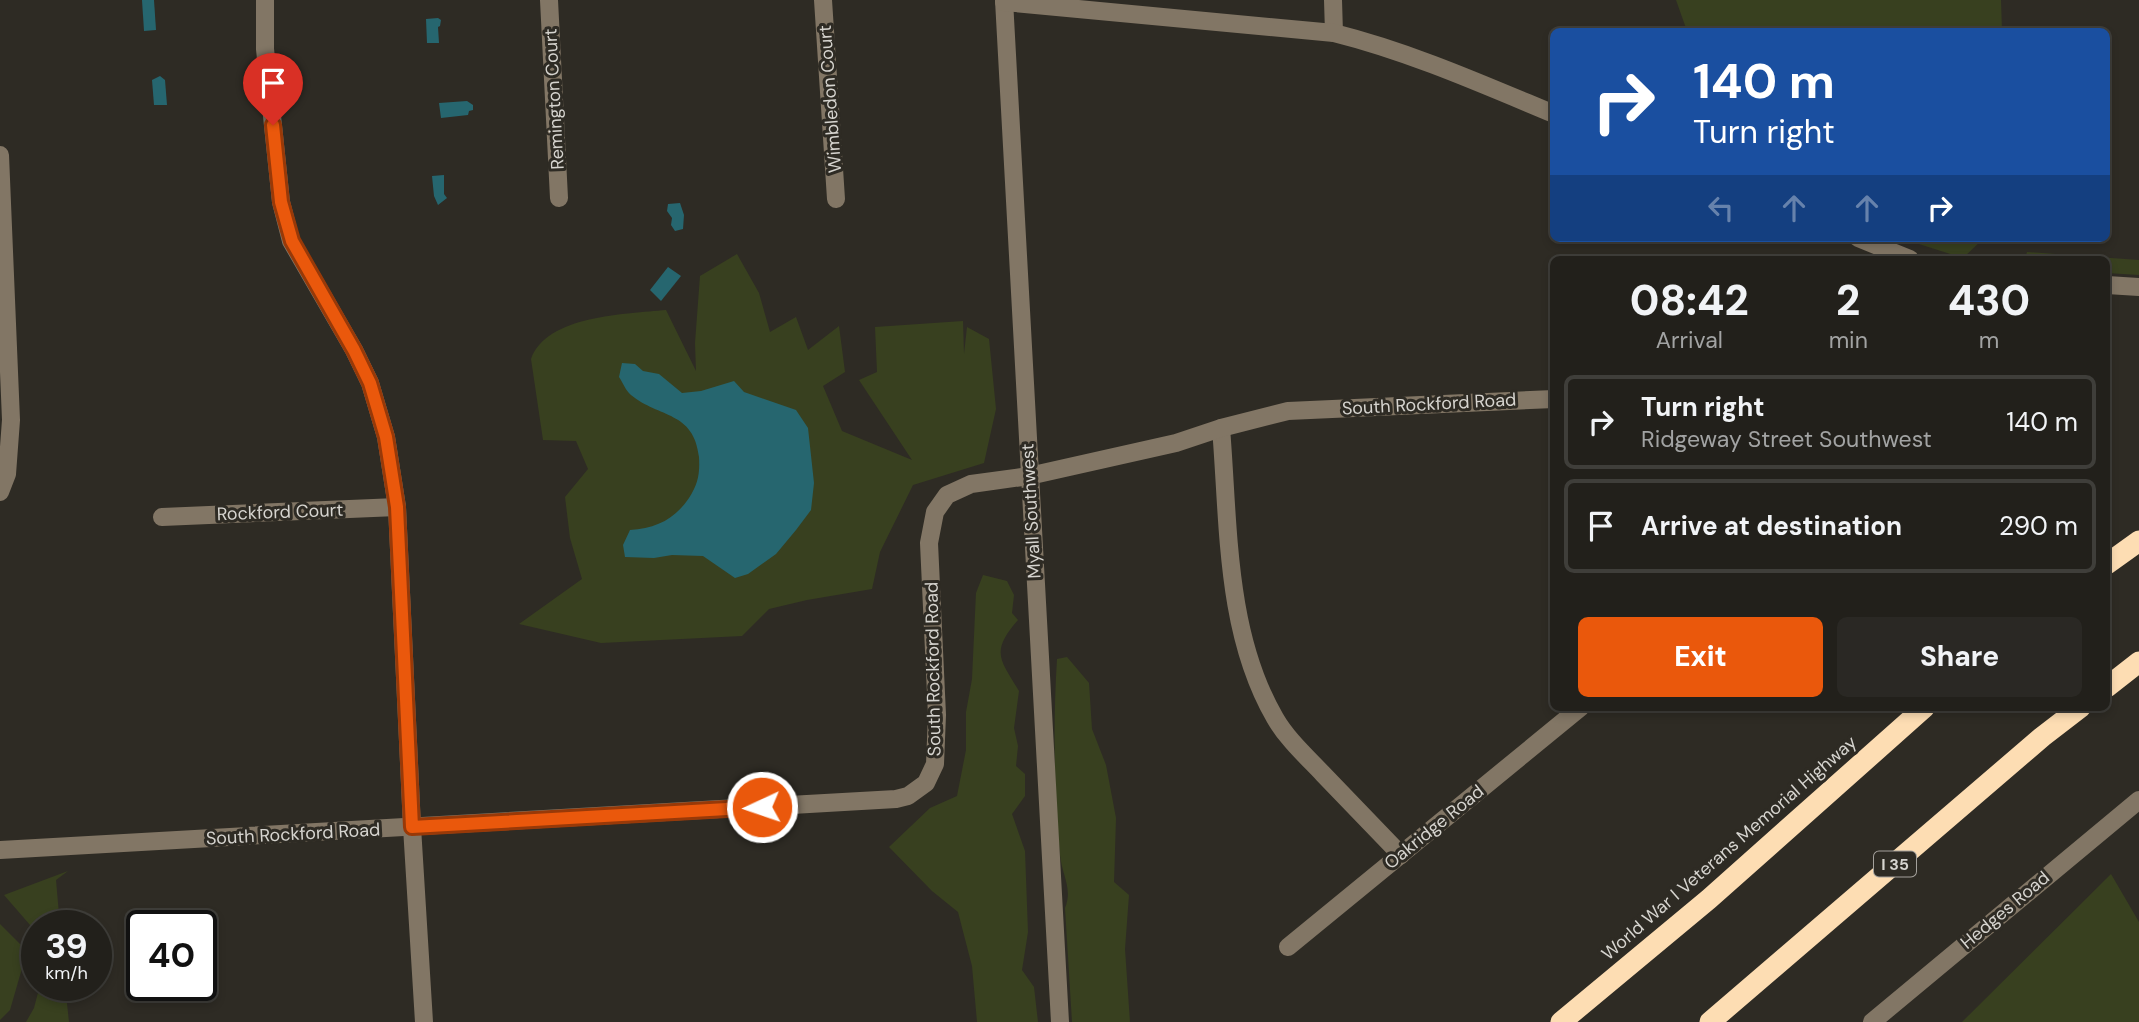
<!DOCTYPE html>
<style>
:root{--surface:#22201b;--page:#2a2824;--text:#f1f3f6;--muted:#a2a3a3;--line:#3f3e3a;--accent:#ea580c}
body{margin:0;font-family:"DM Sans",sans-serif;background:var(--page);color:var(--text);height:100vh;display:flex;flex-direction:column;font-size:26px;white-space:nowrap}
*{box-sizing:border-box;margin:0}
p{font-size:23px;color:var(--muted)}
.icon{flex:none;width:38px;height:38px;fill:none;stroke:currentColor;stroke-width:2;stroke-linecap:round;stroke-linejoin:round}
.map{position:relative;flex:1;overflow:hidden}
.details{position:absolute;left:1550px;top:256px;width:560px;height:455px;display:flex;flex-direction:column;background:var(--surface);border-radius:10px;box-shadow:0 4px 10px #0003,0 0 0 2px var(--line)}
.details>*{flex:none}
.top-card{position:absolute;left:1550px;top:28px;width:560px;height:214px;border-radius:10px;box-shadow:0 4px 10px #0003,0 0 0 2px var(--line);background:#1a4fa0;color:#fff;overflow:hidden}
.speed{position:absolute;left:21px;top:910px;display:flex;gap:14px;font-size:35px;font-weight:700;text-align:center}
.speed>*{display:grid;place-content:center;width:91px;height:91px;border-radius:50%;background:var(--surface);box-shadow:0 4px 10px #0003,0 0 0 2px var(--line);line-height:1}
.speed small{font-size:18px;font-weight:400}
.speed .limit{border:4px solid #111;border-radius:10px;background:#fff;color:#111}
.pin{position:absolute;display:grid;place-items:center;width:60px;height:60px;color:#fff;margin:-72px -30px;border-radius:50% 50% 50% 0;rotate:-45deg;box-shadow:0 0 7px #0007}
.pin .icon{rotate:45deg}
.me{position:absolute;width:77px;margin:-38px;rotate:267deg;stroke-linejoin:round;filter:drop-shadow(0 0 5px #0008)}
.turn{display:flex;align-items:center;gap:24px;height:147px;padding:0 28px;font-size:32px}
.turn .icon{width:91px;height:91px;stroke-width:2.5}
.turn b{display:block;font-size:49px;line-height:60px}
.lanes{display:flex;align-items:center;height:66px;padding:0 28px;background:#0003;justify-content:center;gap:35px;direction:ltr}
.lanes .off{opacity:.35}
.eta{display:flex;justify-content:space-evenly;align-items:center;height:119px;text-align:center}
.eta b{font-size:42px;font-weight:800;line-height:49px}
.cta{display:flex;gap:14px;margin-top:auto;padding:14px 28px}
.cta a{flex:1;height:80px;border-radius:10px;background:var(--accent);color:#fff;font-size:28px;font-weight:800;line-height:80px;text-align:center}
.cta a+a{background:var(--page);color:var(--text)}
ul{padding:0;list-style:none}
li{display:flex;align-items:center;gap:21px;height:94px;margin:0 14px 10px;padding:0 14px;border:4px solid var(--line);border-radius:10px}
li div{flex:1}
li b{display:block;font-size:26px}
li em{font-style:normal}
.map>svg:first-child{display:block}
.green{fill:#38401f}
.water{fill:#26666f}
.lines{fill:none;stroke-linecap:round;stroke-linejoin:round}
.minor{stroke:#827665;stroke-width:18}
.highway{stroke:#fdddb3;stroke-width:21}
.route-casing{stroke:#983908;stroke-width:18}
.route{stroke:#ea580c;stroke-width:12}
.labels{text-anchor:middle;stroke-width:6;stroke-linejoin:round;paint-order:stroke}
.shield{fill:#2e2b24;stroke:#a4a19c;stroke-width:2}
.shield-label{font-size:16px;font-weight:bold;fill:#d6d4cf}
.street-label{font-size:18px;fill:#d6d4cf;stroke:#2e2b24}
</style>
<div class="map">
<svg width="2139" height="1022" viewBox="0 0 2139 1022">
<rect width="100%" height="100%" fill="#2e2b24"/>
<!-- green -->
<g class="green">
<polygon points="1676,0 2001,0 2002,31 1687,31"/>
<polygon points="1900,238 1984,238 1963,258"/>
<polygon points="2027,252 2139,260 2139,275 2107,273 2107,259 2025,259"/>
<path d="M737,254l22,39 11,39 26,-15 12,33 31,-24 6,46 -22,14 19,45 70,29 -53,-80 18,-8 -2,-45 88,-6 1,33 3,-27 22,12 7,70 -12,54 -71,22 -33,67 -8,37 -65,11 -38,9 -27,27 -141,7 -82,-19 63,-45 -12,-41 -5,-41 23,-28 -12,-28 -33,-1 -12,-81c16,-44 95,-45 135,-49l30,61 -1,-28 5,-67z"/>
<path d="M983,575l24,6 7,14 -2,18 6,7c-28,32 -18,39 1,71l-5,37 4,18 -2,20 9,8v22l-13,18 13,37 3,81 -6,38 12,17 4,35h-61l-5,-56 -14,-54 -26,-21 -43,-44 41,-39 27,-12 9,-46v-38l6,-33 4,-86z"/>
<path d="M1067,657l22,26 3,46 14,36 10,53 -2,64 15,13 -4,54 5,73h-58l-7,-114c8,-19 -3,-33 -5,-53 -6,-65 -7,-131 -3,-196z"/>
<polygon points="68,871 56,880 60,926 37,926 37,933 4,895"/>
<polygon points="2111,874 2139,922 2139,1022 1962,1022"/>
<polygon points="0,924 27,951 10,1010 0,1020"/>
<polygon points="40,985 65,985 69,1022 26,1022 34,1008"/>
</g>
<!-- water -->
<g class="water">
<polygon points="142,0 154,0 156,30 144,31"/>
<polygon points="438,18 441,20 440,26 438,27 439,43 427,43 426,19"/>
<polygon points="160,76 165,80 167,105 154,105 152,80"/>
<polygon points="467,101 473,105 473,110 469,111 468,115 441,118 439,103"/>
<polygon points="444,175 444,194 447,198 438,205 434,196 432,176"/>
<polygon points="680,203 684,215 683,229 675,231 671,225 672,218 667,211 668,204"/>
<polygon points="668,267 681,276 661,301 650,290"/>
<path d="M622,363l13,1 8,7 16,3 23,19 19,-2 33,-10 10,11 52,18 12,18 6,55 -3,27 -15,20 -20,24 -28,20 -13,4 -32,-22 -31,-1 -18,3 -29,-1 -2,-12 7,-15c26,-2 44,-10 59,-32 9,-14 11,-24 10,-41 -5,-46 -40,-39 -68,-62 -5,-4 -8,-12 -12,-18z"/>
</g>
<g class="lines">
<!-- minor -->
<g class="minor">
<polyline points="265,0 265,49 281,202 291,241 354,350 370,383 386,437 397,507 412,827 424,1022"/>
<polyline points="549,0 559,198"/>
<polyline points="823,0 836,199"/>
<polyline points="1004,0 1060,1022"/>
<polyline points="1333,0 1334,33"/>
<path d="M1004,2l330,31c76,19 148,51 220,81"/>
<polyline points="0,155 11,420 7,474 0,492"/>
<polyline points="1858,238 1910,259"/>
<polyline points="2107,285 2139,287"/>
<path d="M1221,428c8,96 4,204 54,290 12,21 32,39 48,56 26,27 52,54 78,81"/>
<polyline points="162,517 397,507"/>
<polyline points="0,850 896,799 908,796 926,783 935,764 937,715 929,543 935,512 947,495 971,484 1029,476 1176,443 1221,428 1288,411 1554,399"/>
<polyline points="1288,947 1581,707"/>
<polyline points="1872,1022 2139,800"/>
</g>
<!-- highway -->
<g class="highway">
<polyline points="2107,564 2139,541"/>
<polyline points="2107,687 2139,662"/>
<polyline points="1561,1022 1709,899 1925,707"/>
<polyline points="1710,1022 2042,737 2081,707"/>
</g>
</g>
<g class="lines">
<defs>
<polyline id="route" points="273,125 281,202 292,241 354,350 370,383 386,437 397,507 412,827 762,807"/>
</defs>
<!-- route casing -->
<use href="#route" class="route-casing"/>
<!-- route -->
<use href="#route" class="route"/>
</g>
<g class="labels">
<!-- shield labels -->
<rect class="shield" x="1874" y="851.5" width="42" height="25" rx="5"/>
<g class="shield-label">
<text x="1895" y="870">I 35</text>
</g>
<!-- street labels -->
<g class="street-label">
<text transform="translate(554 99) rotate(-93)" y="6">Remington Court</text>
<text transform="translate(830 99) rotate(-94)" y="6">Wimbledon Court</text>
<text transform="translate(1429 404) rotate(-3)" y="6">South Rockford Road</text>
<text transform="translate(1031 511) rotate(-93)" y="6">Myall Southwest</text>
<text transform="translate(280 512) rotate(-2)" y="6">Rockford Court</text>
<text transform="translate(933 669) rotate(-91)" y="6">South Rockford Road</text>
<text transform="translate(1434 827) rotate(-39)" y="6">Oakridge Road</text>
<text transform="translate(293 834) rotate(-3)" y="6">South Rockford Road</text>
<text transform="translate(1729 848) rotate(-41)" y="6">World War I Veterans Memorial Highway</text>
<text transform="translate(2005 910) rotate(-40)" y="6">Hedges Road</text>
</g>
</g>
</svg>
<div class="speed"><div>39<small>km/h</small></div><div class="limit">40</div></div>
<div class="pin" style="left:273px;top:125px;background:#d93025"><svg class="icon" aria-label="arrive" viewBox="0 0 24 24"><path d="M6 21V4h12l-3 4 3 4H6"/></svg></div>
<svg class="me" style="left:762px;top:807px" viewBox="-20 -20 40 40"><circle r="17" fill="#ea580c" stroke="#fff" stroke-width="3"/><path d="M0-11L8 9 0 5-8 9z" fill="#fff"/></svg>
<div class="top-card">
<div class="turn"><svg class="icon" aria-label="right" viewBox="0 0 24 24"><path d="M7 20v-9h11M14 6l5 5-5 5"/></svg><div><b>140 m</b>Turn right</div></div>
<div class="lanes"><svg class="icon off" aria-label="left" viewBox="0 0 24 24"><path d="M17 20v-9H6M10 6l-5 5 5 5"/></svg><svg class="icon off" aria-label="ahead" viewBox="0 0 24 24"><path d="M12 20V5M6 11l6-6 6 6"/></svg><svg class="icon off" aria-label="ahead" viewBox="0 0 24 24"><path d="M12 20V5M6 11l6-6 6 6"/></svg><svg class="icon" aria-label="right" viewBox="0 0 24 24"><path d="M7 20v-9h11M14 6l5 5-5 5"/></svg></div>
</div>
<section class="details">
<div class="eta">
<div><b>08:42</b><p>Arrival</p></div>
<div><b>2</b><p>min</p></div>
<div><b>430</b><p>m</p></div>
</div>
<ul>
<li><svg class="icon" aria-label="right" viewBox="0 0 24 24"><path d="M7 20v-9h11M14 6l5 5-5 5"/></svg><div><b>Turn right</b><p>Ridgeway Street Southwest</p></div><em>140 m</em></li>
<li><svg class="icon" aria-label="arrive" viewBox="0 0 24 24"><path d="M6 21V4h12l-3 4 3 4H6"/></svg><div><b>Arrive at destination</b></div><em>290 m</em></li>
</ul>
<div class="cta"><a>Exit</a><a>Share</a></div>
</section>
</div>
